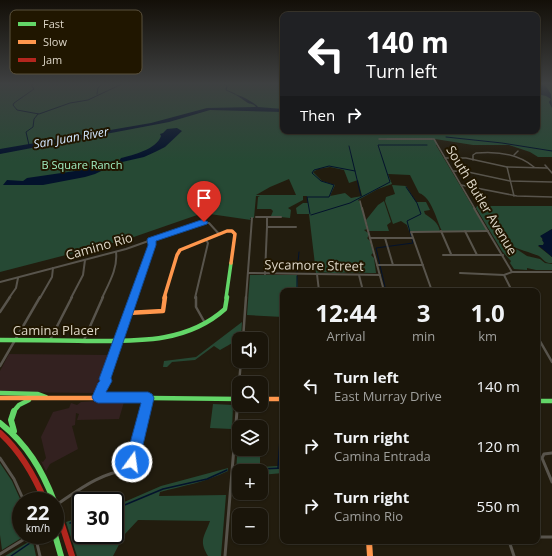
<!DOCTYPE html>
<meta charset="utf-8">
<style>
:root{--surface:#1a150a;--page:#231e13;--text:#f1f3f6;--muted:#9f9f9c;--line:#38342b}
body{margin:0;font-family:"Open Sans",sans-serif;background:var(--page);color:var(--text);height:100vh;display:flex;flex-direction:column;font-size:15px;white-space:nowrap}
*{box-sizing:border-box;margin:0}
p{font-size:13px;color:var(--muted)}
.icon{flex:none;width:22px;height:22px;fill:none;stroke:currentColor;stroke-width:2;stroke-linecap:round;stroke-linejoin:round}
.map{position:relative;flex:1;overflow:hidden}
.sheet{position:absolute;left:280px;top:288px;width:260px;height:256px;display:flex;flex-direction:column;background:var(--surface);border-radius:8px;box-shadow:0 1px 3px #0004,0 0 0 1px var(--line)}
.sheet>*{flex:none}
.guide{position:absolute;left:280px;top:12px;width:260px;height:122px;border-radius:8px;box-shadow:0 1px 3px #0004,0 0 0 1px var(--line);background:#202124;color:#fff;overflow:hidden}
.controls{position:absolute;left:232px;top:332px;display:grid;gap:8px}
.controls a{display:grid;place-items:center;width:36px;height:36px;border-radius:8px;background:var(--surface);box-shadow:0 1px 3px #0004,0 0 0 1px var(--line);font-size:20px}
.speed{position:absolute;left:12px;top:492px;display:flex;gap:8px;font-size:20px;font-weight:700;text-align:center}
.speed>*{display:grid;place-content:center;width:52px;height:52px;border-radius:50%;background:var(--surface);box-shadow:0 1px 3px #0004,0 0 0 1px var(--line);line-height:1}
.speed small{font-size:10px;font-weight:400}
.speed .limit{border:2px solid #111;border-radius:6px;background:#fff;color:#111}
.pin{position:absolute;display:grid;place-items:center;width:34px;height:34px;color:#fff;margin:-41px -17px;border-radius:50% 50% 50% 0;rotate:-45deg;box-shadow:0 0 4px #0007}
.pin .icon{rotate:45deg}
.me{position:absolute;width:44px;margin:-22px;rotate:14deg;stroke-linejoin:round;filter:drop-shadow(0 0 3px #0008)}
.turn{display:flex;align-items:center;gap:14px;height:84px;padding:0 20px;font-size:18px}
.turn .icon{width:52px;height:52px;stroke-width:2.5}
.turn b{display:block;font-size:28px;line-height:34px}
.then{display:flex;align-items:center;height:38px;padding:0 20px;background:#0003;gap:8px;font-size:15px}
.eta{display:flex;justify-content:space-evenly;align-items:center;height:68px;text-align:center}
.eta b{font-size:24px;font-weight:700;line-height:28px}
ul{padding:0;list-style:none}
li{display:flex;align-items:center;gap:12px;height:60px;padding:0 20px}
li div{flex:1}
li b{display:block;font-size:15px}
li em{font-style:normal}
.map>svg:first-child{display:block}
.commercial{fill:#332120}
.green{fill:#264934;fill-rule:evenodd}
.water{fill:#03122c}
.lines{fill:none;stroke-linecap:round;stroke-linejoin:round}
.stream-far1{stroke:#03122c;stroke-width:1}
.stream{stroke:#03122c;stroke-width:1.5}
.street-far4{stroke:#58544c;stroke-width:1}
.street-far3{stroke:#58544c;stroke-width:1.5}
.street-far2{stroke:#58544c;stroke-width:2}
.street-far1{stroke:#58544c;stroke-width:2.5}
.street{stroke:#58544c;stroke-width:3}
.fast-far2{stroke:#63d668;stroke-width:3.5}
.fast-far1{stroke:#63d668;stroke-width:4.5}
.fast{stroke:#63d668;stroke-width:6}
.slow-far2{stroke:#ff974d;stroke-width:3.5}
.slow-far1{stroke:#ff974d;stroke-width:4.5}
.slow{stroke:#ff974d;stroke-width:6}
.jam{stroke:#b3261e;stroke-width:6}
.route{fill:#1a73e8;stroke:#114b97}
.labels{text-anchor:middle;stroke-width:4;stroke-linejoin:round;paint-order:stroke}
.far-park-label{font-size:11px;fill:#a1eec1;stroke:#201600}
.far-water-label{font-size:12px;font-style:italic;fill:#d2e6fe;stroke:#201600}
.street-label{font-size:13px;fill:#ded7c8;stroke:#201600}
.key{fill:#201600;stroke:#59503c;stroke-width:1}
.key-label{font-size:11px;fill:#ded7c8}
</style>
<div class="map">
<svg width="552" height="556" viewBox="0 0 552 556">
<rect width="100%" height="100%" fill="#221c0e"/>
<!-- commercial -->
<g class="commercial">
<polygon points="9,354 109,355 111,355 95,393 0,392 0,371"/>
<polygon points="95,401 124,402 119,419 77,420 79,414 76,413 75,425 72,426 78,449 50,464 46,471 41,461 43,462 46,458 41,437 53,412 69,408 71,403 77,405 81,402"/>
</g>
<!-- green -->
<g class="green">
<path d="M0,83h283v48h254v-48h15v74h-14l-8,-5 -21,-7h-36l-38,-6 2,5 -1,1 51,86h-45c-6,-12 -10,-33 -23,-38l-9,-18 -22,-1 4,10 -14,5 -20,11 2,2 7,27 -3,1 4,3v4l-1,1 3,3 3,12 -2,2 3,3 2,15c-13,0 -24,-1 -36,0 -8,1 -16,-2 -24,0l-7,-59h-12l-1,-6 7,-5h5l-1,-7h-4v4l-15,8 3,2 -1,8 -19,-2 2,-5 -2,-2h-14l1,-12 2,-1h-4l-2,22h-4l1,2 -48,-7 -75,26 -128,33zM330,167l14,3 5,13 9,-3 4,16 -11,2 -6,-5 -15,3 5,-11 -13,-4 -9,-9 5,-3zM289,179l7,16h-40l14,-8z"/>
<path d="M392,185l14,1 10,16h10l4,8 -6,1 1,3c7,5 13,8 15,17h-31l-2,-6 -6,-4 -8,3 -8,-23 1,-4 9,-3z"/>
<polygon points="384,201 391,222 387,225 389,231 369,231 366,220 378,205"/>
<path d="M477,206h75v23l-11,7 3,7 -1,3h-5l14,11v6c-1,0 -5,0 -6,-1 -2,-1 -4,-4 -7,-6 -11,-5 -31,-8 -39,-19l4,8 14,5 9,6 13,3 5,4 7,1v6h-16l-9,-2v2l-13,-1 -4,-6 1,-2 -9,-10 -26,-43z"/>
<polygon points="250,275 297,275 298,291 283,291 283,317 247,315"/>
<polygon points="242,322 241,338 220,350 214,346 195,360 172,362 167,367 163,367 164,361 196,357"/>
<polygon points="213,404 233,405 232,429 210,428"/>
<polygon points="283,406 279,466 283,466 283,473 261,475 261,471 239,471 239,487 235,487 238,443 239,449 260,449 260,467 278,466"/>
<polygon points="0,463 12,481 21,501 21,535 26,535 2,550 0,535"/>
<path d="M228,468v3c-22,11 -45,15 -68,21l-1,4 67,-1 -5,61h-13c-10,-16 -3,-20 2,-35l-72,-1 -14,15 -11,21h-36l-11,-34 15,-5v18h34v-29l46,-20z"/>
<polygon points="30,541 33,542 36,556 5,556"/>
</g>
<!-- water -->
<g class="water">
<polygon points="537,83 552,83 545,85 551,94 552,108 549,102 551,99 546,96 537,94 541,93"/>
<path d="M234,94c6,1 20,8 24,13l25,2v3l-73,-2 -41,12 -169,32v-5l151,-26 56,-15 49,-1c-3,-4 -4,-2 -8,-4 -5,-3 -8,-6 -14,-9z"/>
<path d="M177,128l5,3 -17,16 -10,5 -11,5 -22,5 -3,-1 2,-3c12,-3 36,-9 40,-22l-1,-2 3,-1 4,-4z"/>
<polygon points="116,160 118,163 95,174 85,177 43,185 3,185 7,180 23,181 27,178 82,170"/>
<polygon points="552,229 552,257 538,245 543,245 544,243 542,240 543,239 540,236"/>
</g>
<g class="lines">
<!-- stream-far1 -->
<g class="stream-far1">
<polyline points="34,83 31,85 34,89 14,103 13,105 17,110 39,114 70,103 88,100 124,83"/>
<polyline points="223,83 227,86 226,90 235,94"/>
<polyline points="97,94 98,88 103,83"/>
<polyline points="446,137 502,143 552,151"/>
<polyline points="29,145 26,132 33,127 34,119 38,114"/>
<polyline points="349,146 361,196"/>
<polyline points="310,214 307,197 329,197 334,185 321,181 312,173 314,170 329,166 355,171"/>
<polyline points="311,215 350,203 390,182 378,145 427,145"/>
<polyline points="297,272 299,252"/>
<polyline points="297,276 297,291"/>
<polyline points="386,291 376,248 413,243 407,221 421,214 417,203 406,187"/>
<polyline points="282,412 282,405"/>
</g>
<!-- stream -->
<g class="stream">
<polyline points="278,468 282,411"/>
<polyline points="237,470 283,468"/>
<polyline points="115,509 163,489 207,479 227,470"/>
<polyline points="70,523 81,521"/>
<polyline points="11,556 30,543"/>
</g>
<!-- street-far4 -->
<polyline class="street-far4" points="387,139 432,139"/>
<!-- street-far3 -->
<g class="street-far3">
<polyline points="379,139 434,139 475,209"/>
<polyline points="514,155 518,151"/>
<polyline points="445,158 466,158 507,167 547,168"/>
<path d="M473,160v-5l3,-2c21,-2 41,0 58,14"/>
<polyline points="545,165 552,173"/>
<polyline points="507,167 514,196"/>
<polyline points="453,171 468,172 510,181 552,182"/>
<polyline points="461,185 517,196 552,197"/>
<polyline points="360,201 362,209"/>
</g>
<!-- street-far2 -->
<g class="street-far2">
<polyline points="362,208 384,291"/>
<polyline points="474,208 512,272"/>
<polyline points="256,217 281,217"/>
<polyline points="267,217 267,227"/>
<polyline points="441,231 451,254"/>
<polyline points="465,231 477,255"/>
<polyline points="370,238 413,238"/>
<polyline points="385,238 393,265"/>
<polyline points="443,255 503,255"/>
<polyline points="377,265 423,265"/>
<polyline points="248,273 380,275"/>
<polyline points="460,273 504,275"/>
<polyline points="265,274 267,227 296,227"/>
<polyline points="317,274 319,291"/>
<polyline points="359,275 363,291"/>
<polyline points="504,275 512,272 552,272"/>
<polyline points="504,275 512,291"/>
<polyline points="0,282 126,249 199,223 209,223 219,234"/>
<polyline points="432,291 411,232 488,231"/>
<polyline points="9,298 16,288 18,278"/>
<polyline points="40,298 52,277 53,268"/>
<polyline points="71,298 83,275 85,260"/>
<path d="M102,298c7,-15 16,-30 14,-46"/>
<polyline points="133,298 152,245 151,240"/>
<polyline points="195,298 208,243 206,240"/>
<polyline points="246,298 252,218"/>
</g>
<!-- street-far1 -->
<g class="street-far1">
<polyline points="196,297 196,307 205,323"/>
<polyline points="0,312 10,297"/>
<polyline points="537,336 552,362"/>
<polyline points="243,339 246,297"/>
<polyline points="50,340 72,297"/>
<polyline points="84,340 103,297"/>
<polyline points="0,366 40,297"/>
<polyline points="239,383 241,361"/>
<polyline points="102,386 105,385 105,379"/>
<polyline points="98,397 102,386 100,385 105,378 134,297"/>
<polyline points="145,412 148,400"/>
<polyline points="237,412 239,386"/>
</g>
<!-- street -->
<g class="street">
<polyline points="552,453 544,454 542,458 552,482"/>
<polyline points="0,458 14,479 24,501"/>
<polyline points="127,480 145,411"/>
<path d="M56,505c24,-16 45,-33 74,-35"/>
<polyline points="35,535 40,556"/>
<polyline points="537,537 552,537"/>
<polyline points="509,541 514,556"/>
<polyline points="0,554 31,535"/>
<polyline points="225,556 237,411"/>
</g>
<!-- fast-far2 -->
<polyline class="fast-far2" points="226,298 231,263"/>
<!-- fast-far1 -->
<g class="fast-far1">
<path d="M0,340c29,0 57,0 86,1 49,0 100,3 139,-32l2,-12"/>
<polyline points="0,393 38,394 46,397"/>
<polyline points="150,398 239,399"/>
<polyline points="537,401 552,401"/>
<polyline points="13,412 19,405 29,400"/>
</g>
<!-- fast -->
<g class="fast">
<path d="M0,423c27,21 42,47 54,78"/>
<polyline points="14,431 11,420 14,411"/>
<polyline points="55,535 61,556"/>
</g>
<!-- slow-far2 -->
<polyline class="slow-far2" points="164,298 177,255 180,250 227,231 232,231 235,234 231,263"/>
<!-- slow-far1 -->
<g class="slow-far1">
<polyline points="128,313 163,311 165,297"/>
<polyline points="0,398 150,398"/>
<polyline points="261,399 283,399"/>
</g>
<!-- slow -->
<polyline class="slow" points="369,541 370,556"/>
<!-- jam -->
<g class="jam">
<path d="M0,433c21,19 34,42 45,68"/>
<polyline points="55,503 72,556"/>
</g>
</g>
<!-- sky -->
<linearGradient id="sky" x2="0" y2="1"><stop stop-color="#130f08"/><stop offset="0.52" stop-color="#3e4041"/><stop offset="1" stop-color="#3e4041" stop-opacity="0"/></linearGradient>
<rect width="552" height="161" fill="url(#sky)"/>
<!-- route -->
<polygon class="route" points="201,220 204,220 208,222 207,224 156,241 156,245 111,378 112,381 106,392 148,392 152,394 154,398 139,462 137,466 132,468 127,466 125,462 141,403 98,403 94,401 92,397 98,383 100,381 99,379 148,245 147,240 148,238"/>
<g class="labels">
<!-- far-park labels -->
<g class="far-park-label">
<text x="82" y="169">B Square Ranch</text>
</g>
<!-- far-water labels -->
<g class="far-water-label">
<text transform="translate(71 138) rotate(-10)" y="4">San Juan River</text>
</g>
<!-- street labels -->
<g class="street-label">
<text transform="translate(482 200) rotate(59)" y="5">South Butler Avenue</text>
<text transform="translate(99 246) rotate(-16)" y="5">Camino Rio</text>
<text transform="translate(314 265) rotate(1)" y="5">Sycamore Street</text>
<text x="56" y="335">Camina Placer</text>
</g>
</g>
<!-- legend -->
<rect x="10" y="10" width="132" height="64" rx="6" class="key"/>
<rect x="18" y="22" width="18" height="4" fill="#63d668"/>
<rect x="18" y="40" width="18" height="4" fill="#ff974d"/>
<rect x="18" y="58" width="18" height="4" fill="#b3261e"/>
<g class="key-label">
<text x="43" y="28">Fast</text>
<text x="43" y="46">Slow</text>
<text x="43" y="64">Jam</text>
</g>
</svg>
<div class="controls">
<a><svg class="icon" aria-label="sound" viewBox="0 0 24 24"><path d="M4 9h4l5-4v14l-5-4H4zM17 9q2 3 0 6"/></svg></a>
<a><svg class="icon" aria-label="search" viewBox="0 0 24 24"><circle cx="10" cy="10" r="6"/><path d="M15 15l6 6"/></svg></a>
<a><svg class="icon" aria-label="layers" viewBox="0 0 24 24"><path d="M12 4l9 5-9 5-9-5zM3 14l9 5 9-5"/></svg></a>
<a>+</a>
<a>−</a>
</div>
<div class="speed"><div>22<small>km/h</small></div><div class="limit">30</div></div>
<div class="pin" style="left:204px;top:222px;background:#d93025"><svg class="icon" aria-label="arrive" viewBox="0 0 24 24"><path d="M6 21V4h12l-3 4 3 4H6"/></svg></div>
<svg class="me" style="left:132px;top:462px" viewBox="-20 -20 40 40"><circle r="17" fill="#1a73e8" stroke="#fff" stroke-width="3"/><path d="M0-11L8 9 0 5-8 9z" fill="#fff"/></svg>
<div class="guide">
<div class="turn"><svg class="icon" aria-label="left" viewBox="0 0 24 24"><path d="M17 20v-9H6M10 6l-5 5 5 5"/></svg><div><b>140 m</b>Turn left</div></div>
<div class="then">Then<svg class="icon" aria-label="right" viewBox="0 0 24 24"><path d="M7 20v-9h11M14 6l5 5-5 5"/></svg></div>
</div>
<section class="sheet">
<div class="eta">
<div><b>12:44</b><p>Arrival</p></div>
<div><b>3</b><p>min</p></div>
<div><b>1.0</b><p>km</p></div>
</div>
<ul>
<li><svg class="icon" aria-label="left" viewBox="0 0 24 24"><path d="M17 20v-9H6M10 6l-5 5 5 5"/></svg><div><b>Turn left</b><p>East Murray Drive</p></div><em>140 m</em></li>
<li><svg class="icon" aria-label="right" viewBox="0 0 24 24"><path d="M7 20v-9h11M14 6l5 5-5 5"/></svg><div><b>Turn right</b><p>Camina Entrada</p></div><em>120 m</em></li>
<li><svg class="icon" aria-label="right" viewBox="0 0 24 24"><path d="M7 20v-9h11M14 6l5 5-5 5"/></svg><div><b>Turn right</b><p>Camino Rio</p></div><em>550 m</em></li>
</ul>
</section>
</div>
